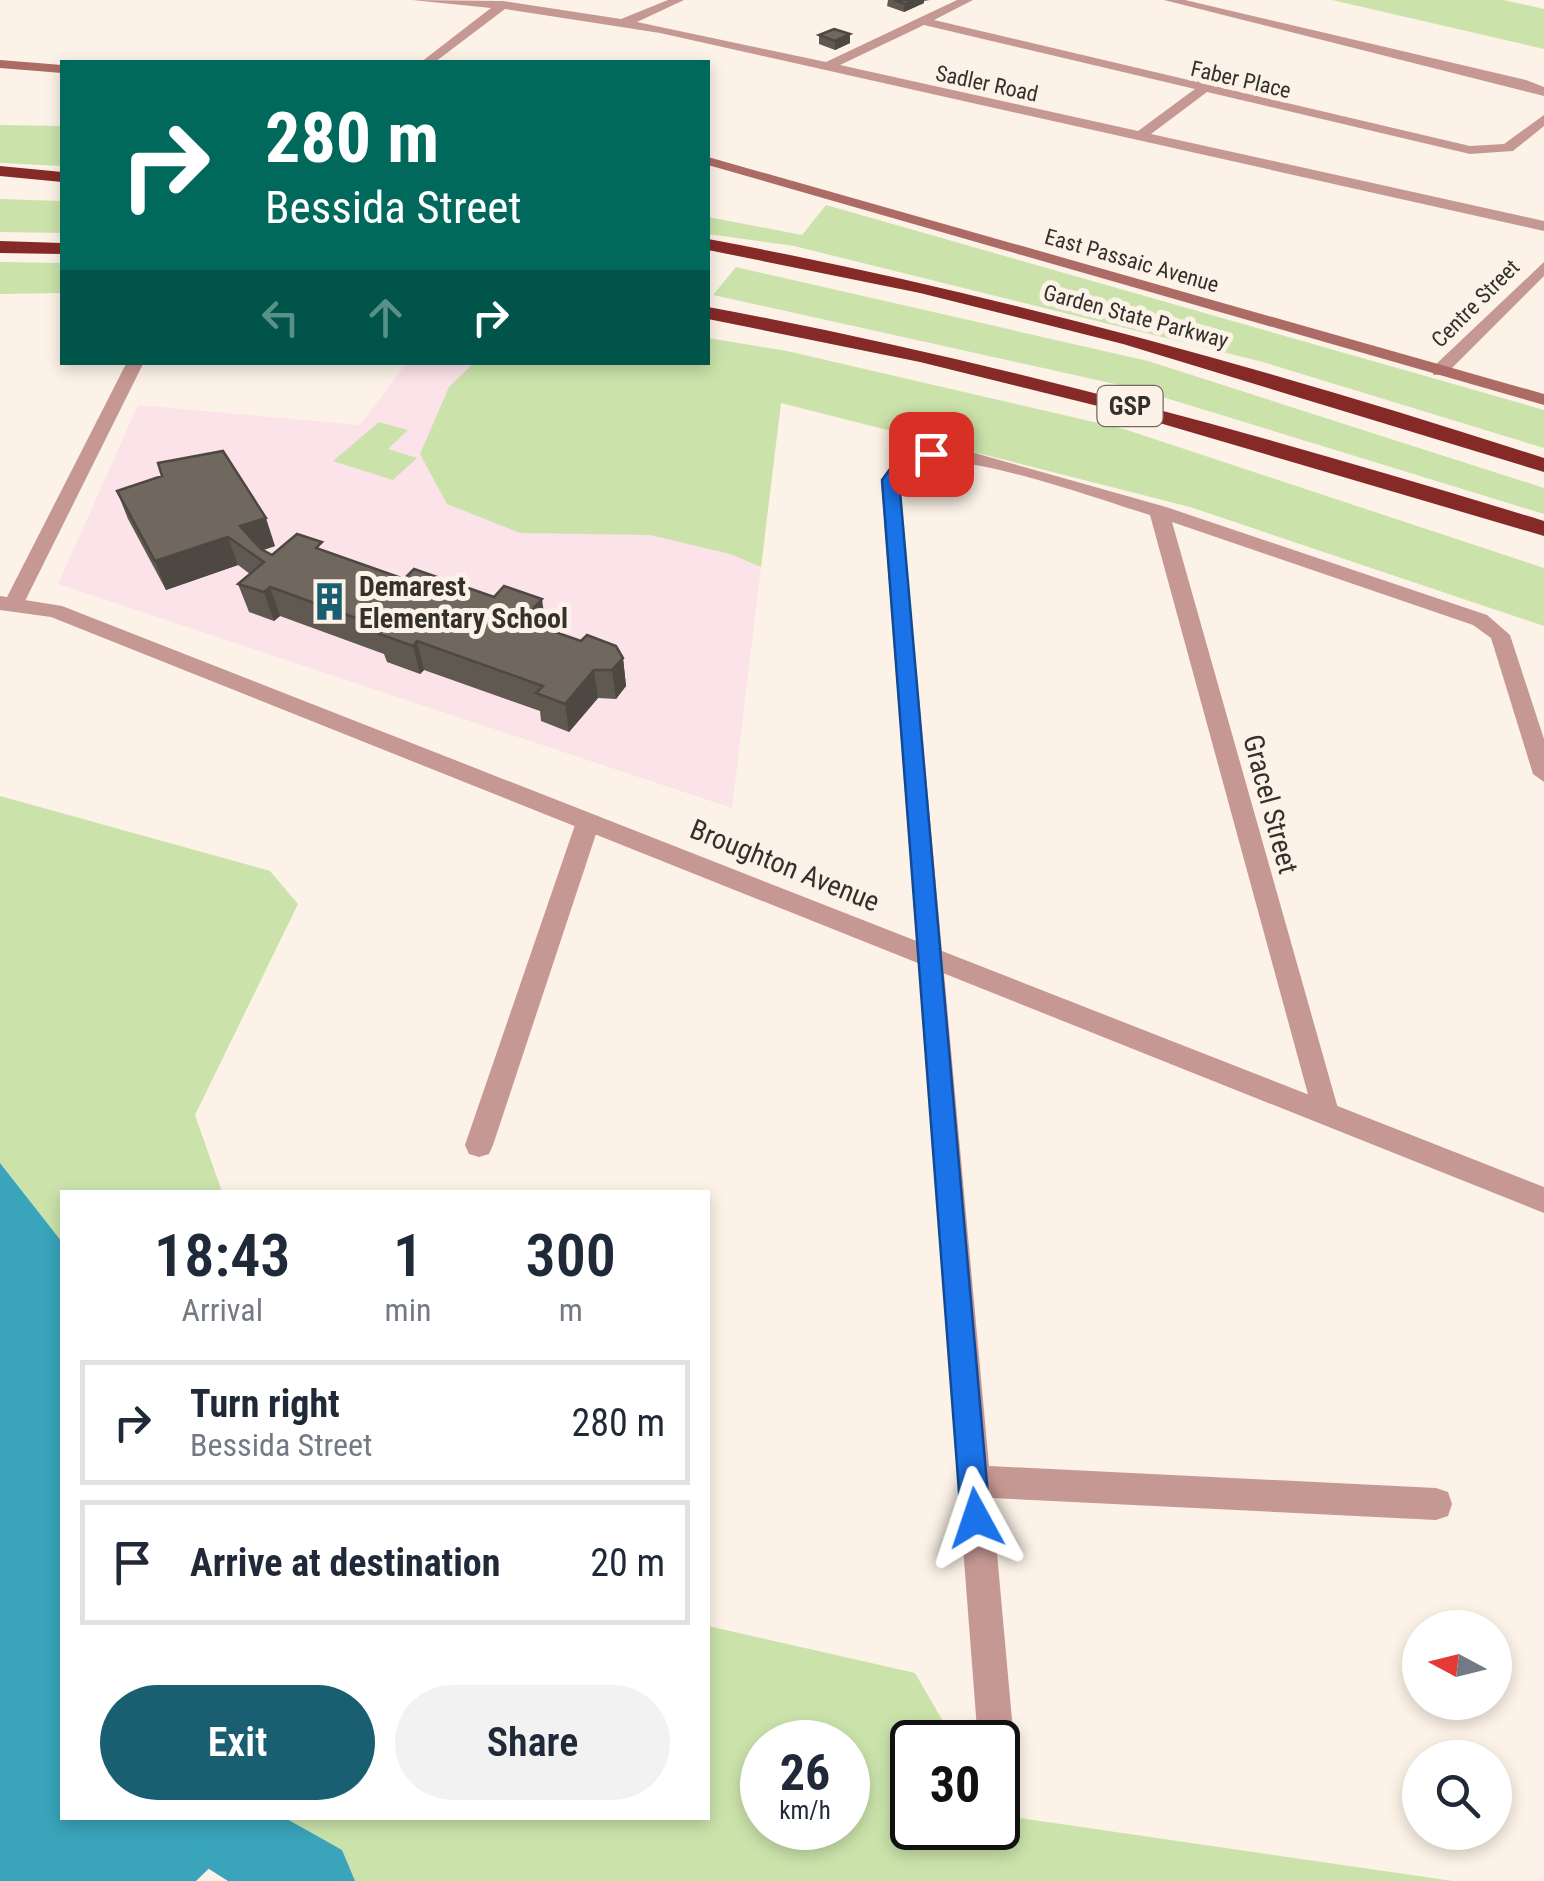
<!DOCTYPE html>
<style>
:root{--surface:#fff;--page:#f2f2f3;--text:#1f2937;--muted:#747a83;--line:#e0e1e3;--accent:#1a5f71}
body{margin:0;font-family:"Roboto Condensed",sans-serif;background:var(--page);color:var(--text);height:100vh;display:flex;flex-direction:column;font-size:38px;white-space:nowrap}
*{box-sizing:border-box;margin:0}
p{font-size:32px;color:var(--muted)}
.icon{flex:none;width:55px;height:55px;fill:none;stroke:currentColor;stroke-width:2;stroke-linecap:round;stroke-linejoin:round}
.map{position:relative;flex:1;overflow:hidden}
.details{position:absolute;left:60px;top:1190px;width:650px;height:630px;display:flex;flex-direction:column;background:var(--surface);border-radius:0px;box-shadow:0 5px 15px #0003}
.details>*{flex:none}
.top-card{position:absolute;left:60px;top:60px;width:650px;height:305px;border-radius:0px;box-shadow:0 5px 15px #0003;background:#00695c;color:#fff;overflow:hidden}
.needle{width:65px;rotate:277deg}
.buttons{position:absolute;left:1402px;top:1610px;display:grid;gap:20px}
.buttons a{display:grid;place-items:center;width:110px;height:110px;border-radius:50%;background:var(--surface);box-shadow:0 5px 15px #0003;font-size:50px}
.speed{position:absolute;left:740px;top:1720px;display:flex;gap:20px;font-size:50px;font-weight:700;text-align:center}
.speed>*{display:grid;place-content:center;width:130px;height:130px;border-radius:50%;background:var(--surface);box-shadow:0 5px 15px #0003;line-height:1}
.speed small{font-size:25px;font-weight:400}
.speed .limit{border:5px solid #111;border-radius:15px;background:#fff;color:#111}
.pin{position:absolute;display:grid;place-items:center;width:85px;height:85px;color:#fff;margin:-42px;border-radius:20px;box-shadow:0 5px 15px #0006}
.me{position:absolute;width:110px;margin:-55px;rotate:355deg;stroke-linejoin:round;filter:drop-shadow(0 0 8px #0008)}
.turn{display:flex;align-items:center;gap:35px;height:210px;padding:0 40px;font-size:45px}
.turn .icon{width:130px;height:130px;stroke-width:2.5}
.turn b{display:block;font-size:70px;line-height:85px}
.lanes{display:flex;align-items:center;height:95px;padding:0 40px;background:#0003;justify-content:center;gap:50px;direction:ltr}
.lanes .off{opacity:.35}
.eta{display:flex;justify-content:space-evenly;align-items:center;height:170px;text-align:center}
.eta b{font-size:60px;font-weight:600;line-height:70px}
.button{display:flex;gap:20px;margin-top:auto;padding:20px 40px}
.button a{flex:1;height:115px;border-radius:60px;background:var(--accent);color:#fff;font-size:40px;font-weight:600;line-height:115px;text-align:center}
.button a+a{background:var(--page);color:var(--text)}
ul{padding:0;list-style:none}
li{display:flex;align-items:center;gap:30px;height:125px;margin:0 20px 15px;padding:0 20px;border:5px solid var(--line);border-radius:0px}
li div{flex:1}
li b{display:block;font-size:38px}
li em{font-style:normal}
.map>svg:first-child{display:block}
.education{fill:#fce2e9}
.green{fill:#cbe3ab;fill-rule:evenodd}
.water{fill:#39a4ba}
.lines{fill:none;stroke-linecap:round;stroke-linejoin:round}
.river{fill:#39a4ba;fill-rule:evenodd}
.minor{fill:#c69893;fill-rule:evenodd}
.tertiary{fill:#c69893;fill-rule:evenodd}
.secondary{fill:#ac6b64;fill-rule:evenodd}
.motorway{fill:#852a27;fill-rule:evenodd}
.wall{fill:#605951}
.shaded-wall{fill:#4e4842}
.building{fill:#70675e;stroke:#4e4842;stroke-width:2.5}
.route{fill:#1a73e8;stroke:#114b97;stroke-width:2.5}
.labels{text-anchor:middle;stroke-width:10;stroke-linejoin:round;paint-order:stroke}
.far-street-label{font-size:22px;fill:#34302c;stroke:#fcf2e7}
.shield{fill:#fcf2e7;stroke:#706a64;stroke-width:2.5}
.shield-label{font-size:25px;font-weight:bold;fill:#34302c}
.poi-label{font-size:28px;font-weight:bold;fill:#34302c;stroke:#fcf2e7;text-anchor:start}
.street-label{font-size:28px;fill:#34302c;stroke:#fcf2e7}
</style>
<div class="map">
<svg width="1544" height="1881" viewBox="0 0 1544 1881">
<rect width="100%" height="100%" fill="#fcf2e7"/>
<!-- education -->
<polygon class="education" points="708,338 787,351 732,808 58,584 138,405 360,425 406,363 708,362"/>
<!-- green -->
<g class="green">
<polygon points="1332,0 1503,0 1544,9 1544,49"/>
<polygon points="0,125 62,126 62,166 0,163"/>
<polygon points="0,199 62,201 62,233 0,232"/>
<polygon points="826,205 1544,410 1544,448 1263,362 794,246 708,234 708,217 802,235"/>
<polygon points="0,262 62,263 62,293 0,294"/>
<polygon points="736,267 1148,361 1544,488 1544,514 1133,388 713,295"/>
<polygon points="708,338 787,351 1124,429 1544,568 1544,626 1190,507 781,403 761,567 730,554 650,535 520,533 447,504 420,454 449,387 474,363 708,362"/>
<polygon points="379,422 408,430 388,449 417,458 393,480 333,461"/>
<polygon points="0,796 270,871 298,904 195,1115 222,1192 62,1192 62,1242 0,1163"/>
<path d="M708,1626l207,47 40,69h-43v86h86v-13l455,66h-1189l18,-63h426zM762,1742h86v86h-86z"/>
</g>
<!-- water -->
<polygon class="water" points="0,1163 62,1242 62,1818 261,1818 196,1881 0,1881"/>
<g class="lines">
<!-- river -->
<polygon class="river" points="205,1818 285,1818 342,1850 355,1881 228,1881 209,1869 196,1839"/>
<!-- minor -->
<g class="minor">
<path d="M412,0l91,1 118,18 47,-19h16l-47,22 189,40 131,-62h16l-39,20 263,62 8,-7 7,4 -2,6 260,61 34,-2 40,-29v11l-31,25 -43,3 -263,-62 -56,42 393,87v10l-884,-198 -155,-24 -70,53h-14l70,-54zM924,25l271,64 -57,42 -298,-66z"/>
<polygon points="1164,0 1185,0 1526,80 1544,87 1544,96"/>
<polygon points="127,362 144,362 24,603 21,608 7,608 4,603"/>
<path d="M964,450l202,57 321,108 23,20 34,104v43l-11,-8 -42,-136 -18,-13 -301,-103 167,590 -4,8 -10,4 -10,-4 -165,-605c-50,-15 -190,-67 -235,-51 -8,2 -11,10 -16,16l90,986 447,22 12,4 4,12 -4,12 -12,4 -444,-22 22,244 -5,13 -11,4v-17h-20l-97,-1262c26,-37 42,-29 83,-30z"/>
<polygon points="588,813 600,822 493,1145 489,1154 479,1157 469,1154 465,1145 576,822"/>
</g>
<!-- tertiary -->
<g class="tertiary">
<polygon points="1544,262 1544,276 1445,375 1433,375 1433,367"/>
<polygon points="0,596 62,606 1544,1187 1544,1213 51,617 0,610"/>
</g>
<!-- secondary -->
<g class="secondary">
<polygon points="0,60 62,65 62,73 0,68"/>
<polygon points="708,157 1544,394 1544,405 708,165"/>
</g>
<!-- motorway -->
<g class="motorway">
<polygon points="0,166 62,172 62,182 0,176"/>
<path d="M708,239c284,53 561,130 836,219v14l-421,-128 -203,-51 -212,-43z"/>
<polygon points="0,241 62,243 62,254 0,253"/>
<path d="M708,307c284,53 560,129 836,214v15l-422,-124 -202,-50 -212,-43z"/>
</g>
</g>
<!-- wall -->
<g class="wall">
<polygon points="888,0 930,0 924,1 924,3 904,12 887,6"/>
<polygon points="819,35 850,43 835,50 819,44"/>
<polygon points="162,476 275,546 263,550 272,555 325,551 404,579 552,622 554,632 623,658 626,686 616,699 598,698 569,732 541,721 540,711 424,670 420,674 387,662 384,654 280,616 274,621 249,612 238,584 250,574 238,565 166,590 128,519 117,491"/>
</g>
<!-- shaded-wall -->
<g class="shaded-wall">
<polygon points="913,0 924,0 924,3 904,12 905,4"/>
<polygon points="850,34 850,43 835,50 835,41"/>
<polygon points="266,518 275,546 252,554 240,526"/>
<polygon points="228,537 238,565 166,590 155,561"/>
<polygon points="270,587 280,616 274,621 264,592"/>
<polygon points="542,599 546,628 529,613"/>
<polygon points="417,641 424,670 420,674 413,646"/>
<polygon points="623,658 626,686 616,699 612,670"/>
<polygon points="594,670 598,698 569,732 565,704"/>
</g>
<!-- building -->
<g class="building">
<polygon points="894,0 913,0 905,4"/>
<polygon points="834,29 850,34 835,41 819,35"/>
<polygon points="223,451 266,518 240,526 261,549 272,555 297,534 322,542 316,548 404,579 414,569 494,597 504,586 542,599 529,613 552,622 546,629 581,641 587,635 616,646 623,658 612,670 594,670 565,704 536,693 543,686 417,641 413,646 379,634 384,628 270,587 264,592 238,584 264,562 228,537 155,561 117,491 162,476 158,463"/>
</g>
<!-- route -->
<polygon class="route" points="931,448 939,454 937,457 909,466 899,480 990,1518 986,1529 976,1533 965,1529 961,1518 882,480 897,459"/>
<!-- icons -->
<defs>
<symbol id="building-bare" viewBox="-9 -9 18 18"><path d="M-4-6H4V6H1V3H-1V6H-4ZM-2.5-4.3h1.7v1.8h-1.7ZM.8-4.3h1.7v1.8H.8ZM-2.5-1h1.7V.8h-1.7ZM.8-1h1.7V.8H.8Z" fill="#1a5f71" stroke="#fcf2e7" stroke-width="2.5" paint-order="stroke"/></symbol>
</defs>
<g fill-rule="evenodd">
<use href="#building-bare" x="302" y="574" width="55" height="55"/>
</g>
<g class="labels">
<!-- far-street labels -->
<g class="far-street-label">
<text transform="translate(1241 79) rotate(13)" y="8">Faber Place</text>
<text transform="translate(987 83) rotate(12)" y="8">Sadler Road</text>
<text transform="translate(1132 260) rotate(16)" y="8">East Passaic Avenue</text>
<text transform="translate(1475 303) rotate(-45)" y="8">Centre Street</text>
<text transform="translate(1136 316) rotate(15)" y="8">Garden State Parkway</text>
</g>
<!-- shield labels -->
<rect class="shield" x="1097.5" y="386" width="65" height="40" rx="8"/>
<g class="shield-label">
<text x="1130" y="415">GSP</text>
</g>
<!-- poi labels -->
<g class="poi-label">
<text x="359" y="596">Demarest<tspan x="359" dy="32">Elementary School</tspan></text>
</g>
<!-- street labels -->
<g class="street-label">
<text transform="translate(1271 804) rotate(75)" y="10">Gracel Street</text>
<text transform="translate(785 865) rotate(22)" y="10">Broughton Avenue</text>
</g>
</g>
</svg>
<div class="buttons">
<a><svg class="needle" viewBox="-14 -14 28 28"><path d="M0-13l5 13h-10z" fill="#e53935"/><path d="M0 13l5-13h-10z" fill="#747a83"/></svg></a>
<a><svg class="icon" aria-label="search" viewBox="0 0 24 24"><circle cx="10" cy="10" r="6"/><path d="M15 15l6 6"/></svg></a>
</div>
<div class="speed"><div>26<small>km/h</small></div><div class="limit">30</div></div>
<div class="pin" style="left:931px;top:454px;background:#d93025"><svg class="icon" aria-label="arrive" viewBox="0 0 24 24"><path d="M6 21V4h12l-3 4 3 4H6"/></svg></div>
<svg class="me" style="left:976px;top:1518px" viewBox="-20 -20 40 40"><path d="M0-17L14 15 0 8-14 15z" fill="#1a73e8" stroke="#fff" stroke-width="4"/></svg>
<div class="top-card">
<div class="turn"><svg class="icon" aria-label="right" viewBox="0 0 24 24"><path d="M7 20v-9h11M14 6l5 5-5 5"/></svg><div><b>280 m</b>Bessida Street</div></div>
<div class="lanes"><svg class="icon off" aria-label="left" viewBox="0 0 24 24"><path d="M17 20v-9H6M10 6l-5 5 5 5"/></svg><svg class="icon off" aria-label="ahead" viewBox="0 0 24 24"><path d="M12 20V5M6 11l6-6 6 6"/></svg><svg class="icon" aria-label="right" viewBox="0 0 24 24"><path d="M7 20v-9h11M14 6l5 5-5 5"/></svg></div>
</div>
<section class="details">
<div class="eta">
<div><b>18:43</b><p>Arrival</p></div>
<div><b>1</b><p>min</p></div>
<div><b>300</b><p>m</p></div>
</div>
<ul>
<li><svg class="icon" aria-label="right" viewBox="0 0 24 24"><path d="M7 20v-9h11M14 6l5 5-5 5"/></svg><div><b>Turn right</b><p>Bessida Street</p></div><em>280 m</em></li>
<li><svg class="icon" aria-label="arrive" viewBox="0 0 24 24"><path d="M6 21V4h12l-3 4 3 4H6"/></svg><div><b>Arrive at destination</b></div><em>20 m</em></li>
</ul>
<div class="button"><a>Exit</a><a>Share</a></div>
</section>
</div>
